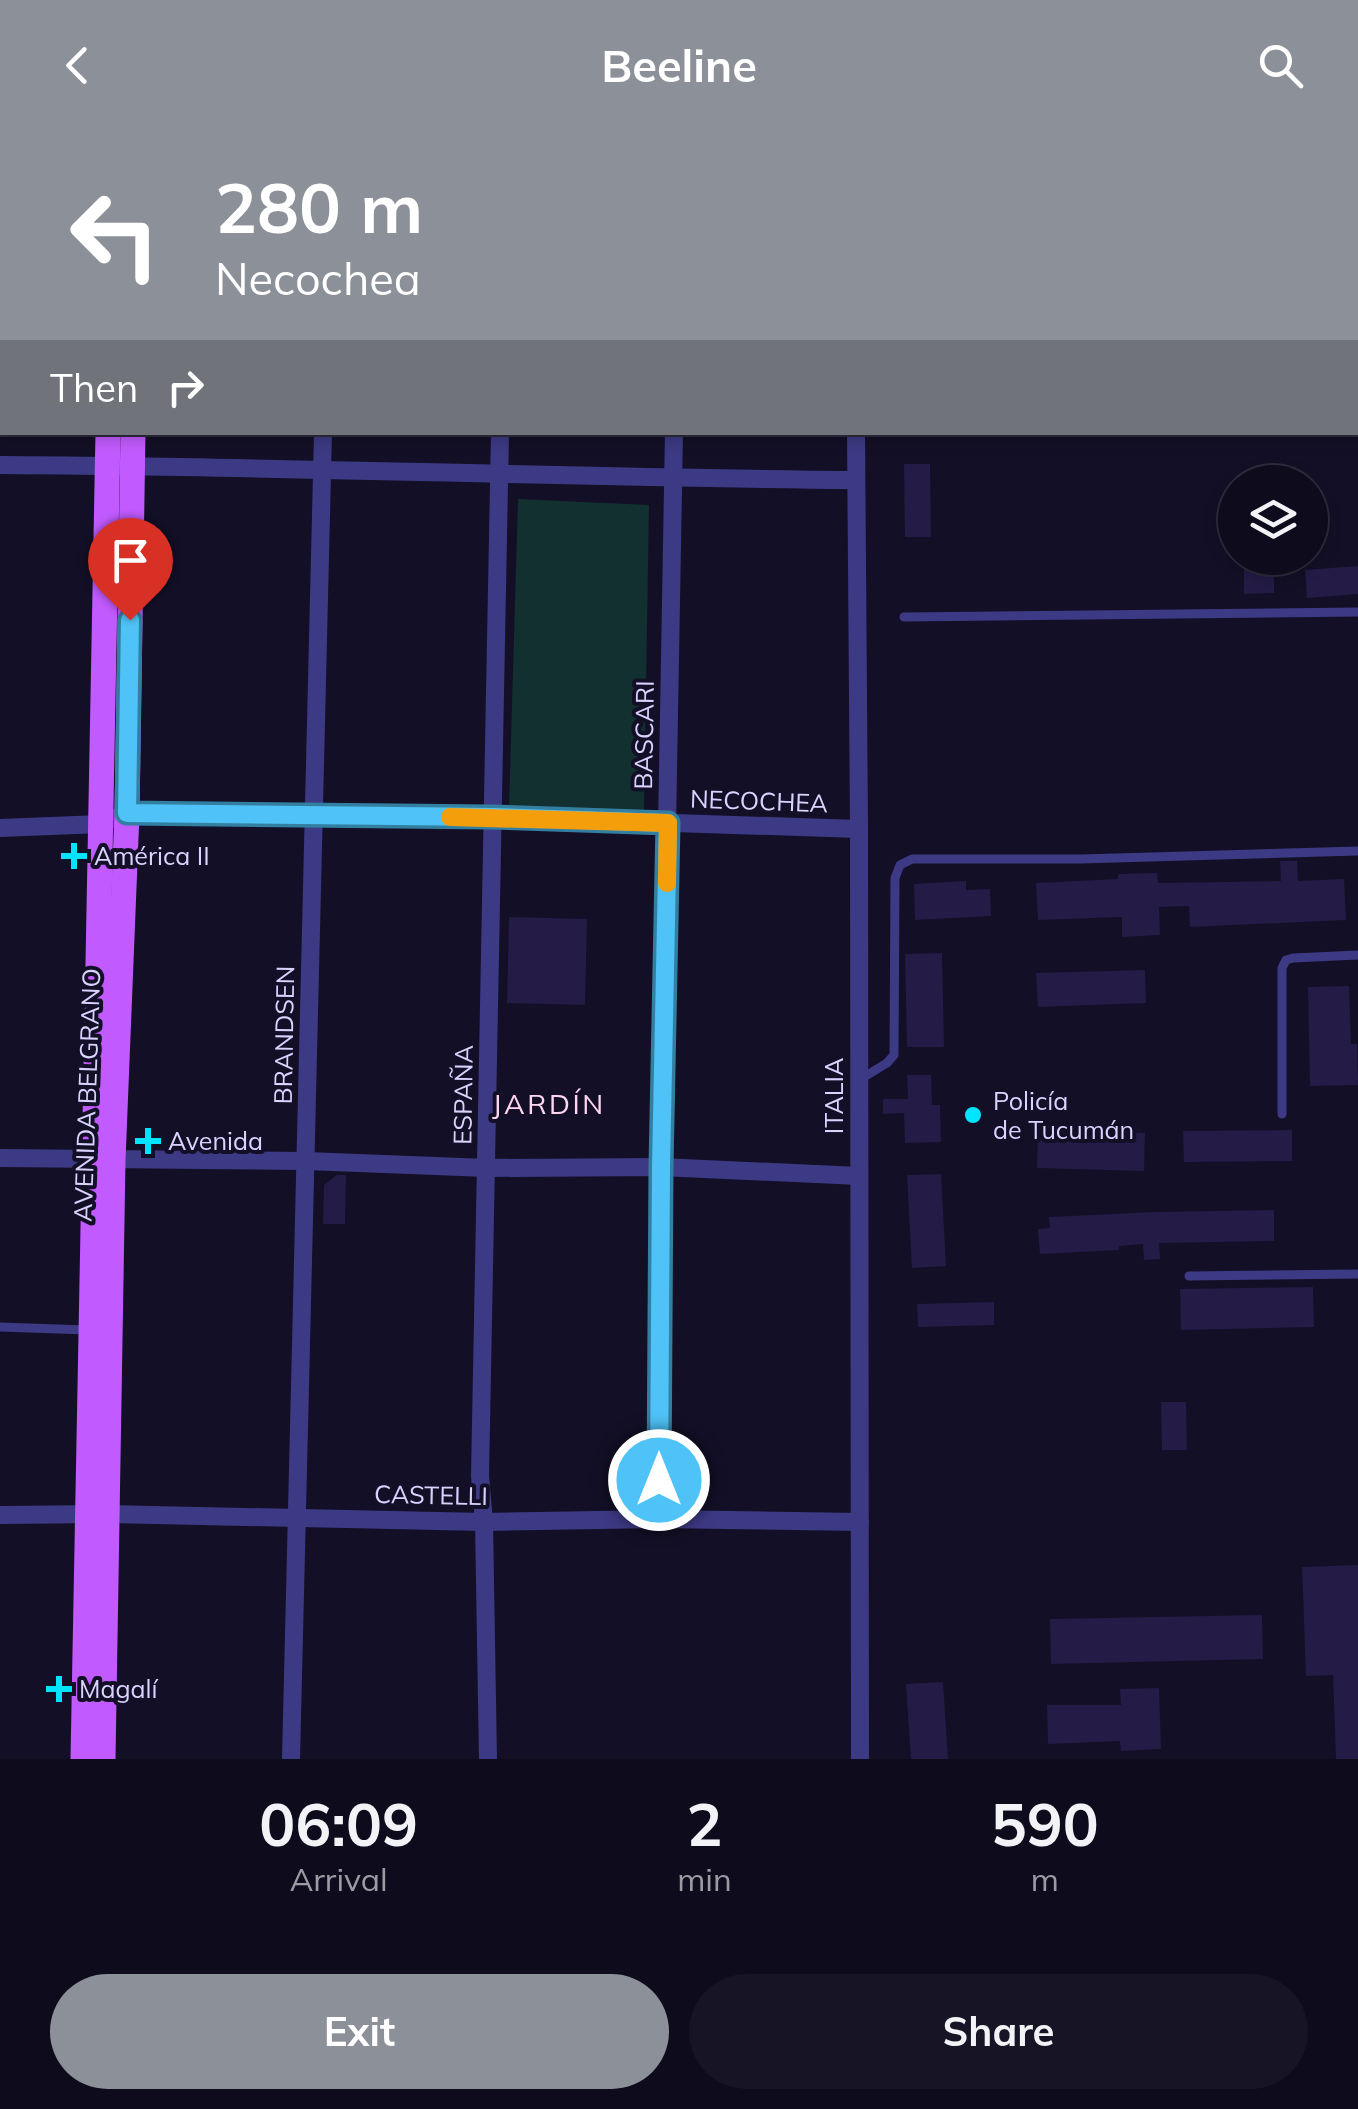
<!DOCTYPE html>
<meta charset="utf-8">
<style>
:root{--surface:#0e0b1c;--page:#171425;--text:#f1f3f6;--muted:#9b9ba3;--line:#2e2b3b;--accent:#8c9099}
body{margin:0;font-family:Mulish,sans-serif;background:var(--page);color:var(--text);height:100vh;display:flex;flex-direction:column;font-size:38px;white-space:nowrap}
*{box-sizing:border-box;margin:0}
p{font-size:32px;color:var(--muted)}
.icon{flex:none;width:55px;height:55px;fill:none;stroke:currentColor;stroke-width:2;stroke-linecap:round;stroke-linejoin:round}
.map{position:relative;height:1629px;overflow:hidden}
.side{display:flex;flex-direction:column;background:var(--surface);flex:1}
.side>*{flex:none}
.banner{position:absolute;left:0px;top:0px;width:1360px;height:305px;box-shadow:0 5px 15px #0003,0 0 0 2px var(--line);background:#8c9099;color:#fff;overflow:hidden}
.tools{position:absolute;left:1218px;top:335px;display:grid;gap:20px}
.tools a{display:grid;place-items:center;width:110px;height:110px;border-radius:50%;background:var(--surface);box-shadow:0 5px 15px #0003,0 0 0 2px var(--line);font-size:50px}
.pin{position:absolute;display:grid;place-items:center;width:85px;height:85px;color:#fff;margin:-102px -42px;border-radius:50% 50% 50% 0;rotate:-45deg;box-shadow:0 0 10px #0007}
.pin .icon{rotate:45deg}
.me{position:absolute;width:110px;margin:-55px;rotate:0deg;stroke-linejoin:round;filter:drop-shadow(0 0 8px #0008)}
.turn{display:flex;align-items:center;gap:35px;height:210px;padding:0 50px;font-size:45px}
.turn .icon{width:130px;height:130px;stroke-width:2.5}
.turn b{display:block;font-size:70px;line-height:85px}
.then{display:flex;align-items:center;height:95px;padding:0 50px;background:#0003;gap:20px;font-size:38px}
.eta{display:flex;justify-content:space-evenly;align-items:center;height:170px;text-align:center}
.eta b{font-size:60px;font-weight:700;line-height:70px}
.button{display:flex;gap:20px;margin-top:auto;padding:20px 50px}
.button a{flex:1;height:115px;border-radius:60px;background:var(--accent);color:#fff;font-size:40px;font-weight:700;line-height:115px;text-align:center}
.button a+a{background:var(--page);color:var(--text)}
header{display:flex;justify-content:space-between;align-items:center;height:130px;padding:0 50px;background:var(--accent);color:#fff;font-size:45px;font-weight:700}
.map>svg:first-child{display:block}
.green{fill:#12302f}
.building{fill:#241b47}
.lines{fill:none;stroke-linecap:round;stroke-linejoin:round}
.service{stroke:#3d3a85;stroke-width:9}
.minor{stroke:#3d3a85;stroke-width:18}
.primary{stroke:#c25bff;stroke-width:25}
.route-casing{stroke:#337fa1;stroke-width:25}
.route{stroke:#4fc3f7;stroke-width:18}
.slow{stroke:#f59e0b;stroke-width:18}
.poi-dot{fill:#00e5ff;stroke:#130f26;stroke-width:4}
.labels{text-anchor:middle;stroke-width:8;stroke-linejoin:round;paint-order:stroke}
.street-label{font-size:25px;fill:#d9d4ff;stroke:#130f26}
.poi-label{font-size:25px;fill:#d9d4ff;stroke:#130f26;text-anchor:start}
.neighbourhood-label{font-size:28px;letter-spacing:2.5px;fill:#ffd6f0;stroke:#130f26}
</style>
<header><svg class="icon" aria-label="back" viewBox="0 0 24 24"><path d="M15 5l-7 7 7 7"/></svg>Beeline<svg class="icon" aria-label="search" viewBox="0 0 24 24"><circle cx="10" cy="10" r="6"/><path d="M15 15l6 6"/></svg></header>
<div class="map">
<svg width="1358" height="1629" viewBox="0 0 1358 1629">
<rect width="100%" height="100%" fill="#130f26"/>
<!-- green -->
<polygon class="green" points="518,369 649,375 644,680 509,678"/>
<!-- building -->
<g class="building">
<polygon points="904,334 930,334 931,407 905,407"/>
<polygon points="1244,428 1274,428 1274,463 1244,464"/>
<polygon points="1358,436 1358,464 1307,468 1305,440"/>
<polygon points="1280,731 1297,731 1298,751 1344,749 1346,790 1190,797 1189,776 1159,777 1160,805 1122,807 1122,787 1038,790 1036,753 1118,749 1118,744 1157,743 1158,753 1281,751"/>
<polygon points="966,751 966,760 990,759 991,786 915,790 914,754"/>
<polygon points="509,787 587,789 585,875 507,873"/>
<polygon points="942,823 944,917 907,917 905,824"/>
<polygon points="1145,840 1146,873 1038,877 1036,843"/>
<polygon points="1349,856 1351,914 1357,914 1358,955 1310,956 1308,857"/>
<polygon points="907,945 931,945 932,975 940,975 941,1012 905,1013 904,983 883,984 883,969 908,969"/>
<polygon points="1038,1000 1145,1003 1144,1041 1037,1038"/>
<polygon points="1292,1000 1292,1031 1184,1032 1183,1001"/>
<polygon points="941,1044 946,1136 912,1138 907,1045"/>
<polygon points="337,1045 346,1045 345,1094 323,1094 324,1055"/>
<polygon points="1274,1080 1274,1111 1159,1113 1160,1129 1144,1130 1143,1114 1119,1116 1119,1120 1040,1124 1038,1099 1050,1098 1049,1087 1155,1082"/>
<polygon points="1313,1157 1314,1197 1181,1200 1180,1159"/>
<polygon points="994,1172 994,1195 918,1197 917,1174"/>
<polygon points="1161,1272 1186,1272 1187,1320 1162,1320"/>
<polygon points="1358,1435 1358,1629 1336,1629 1333,1545 1306,1546 1302,1437"/>
<polygon points="1262,1485 1263,1529 1051,1534 1050,1489"/>
<polygon points="943,1552 948,1629 911,1629 906,1554"/>
<polygon points="1159,1558 1161,1619 1121,1621 1120,1611 1048,1614 1047,1575 1121,1575 1120,1559"/>
</g>
<g class="lines">
<!-- service -->
<g class="service">
<polyline points="904,487 1358,482"/>
<polyline points="859,950 887,933 894,925 895,748 900,735 912,729 1081,729 1358,721"/>
<polyline points="1282,984 1282,838 1286,830 1293,828 1358,825"/>
<polyline points="1189,1146 1358,1144"/>
<polyline points="0,1197 87,1200"/>
</g>
<!-- minor -->
<g class="minor">
<polyline points="855,0 855,2"/>
<polyline points="326,2 326,0"/>
<polyline points="504,2 504,0"/>
<polyline points="683,2 683,0"/>
<polyline points="856,302 859,699 860,1629"/>
<path d="M0,335c285,1 570,13 856,15"/>
<polyline points="0,698 101,694 127,683 154,683 313,687 492,687 859,699"/>
<polyline points="0,1028 307,1031 487,1038 661,1037 859,1046"/>
<polyline points="0,1385 107,1384 484,1392 658,1389 860,1392"/>
<polyline points="658,1389 661,1037 674,302"/>
<polyline points="291,1629 323,302"/>
<polyline points="488,1629 484,1392 480,1346 500,302"/>
</g>
<!-- primary -->
<g class="primary">
<polyline points="102,0 102,2"/>
<polyline points="134,2 134,0"/>
<polyline points="157,2 159,0"/>
<polyline points="83,1629 108,302"/>
<polyline points="103,1629 113,1030 127,683 133,302"/>
</g>
</g>
<g class="lines">
<defs>
<polyline id="route" points="130,490 127,683 492,687 668,693 661,1037 659,1350"/>
</defs>
<!-- route casing -->
<use href="#route" class="route-casing"/>
<!-- route -->
<use href="#route" class="route"/>
<!-- slow -->
<polyline class="slow" points="450,687 668,693 667,753"/>
</g>
<!-- markers -->
<g class="poi-dot">
<path d="M69 711h10v10h10v10h-10v10h-10v-10h-10v-10h10z"/>
<circle cx="973" cy="985" r="10"/>
<path d="M143 996h10v10h10v10h-10v10h-10v-10h-10v-10h10z"/>
<path d="M54 1544h10v10h10v10h-10v10h-10v-10h-10v-10h10z"/>
</g>
<g class="labels">
<!-- street labels -->
<g class="street-label">
<text transform="translate(644 605) rotate(-89)" y="9">BASCARI</text>
<text transform="translate(759 671) rotate(2)" y="9">NECOCHEA</text>
<text transform="translate(284 905) rotate(-89)" y="9">BRANDSEN</text>
<text transform="translate(87 965) rotate(-88)" y="9">AVENIDA BELGRANO</text>
<text transform="translate(463 965) rotate(-89)" y="9">ESPAÑA</text>
<text transform="translate(834 966) rotate(-90)" y="9">ITALIA</text>
<text transform="translate(431 1365) rotate(1)" y="9">CASTELLI</text>
</g>
<!-- poi labels -->
<g class="poi-label">
<text x="94" y="735">América II</text>
<text x="993" y="980">Policía<tspan x="993" dy="29">de Tucumán</tspan></text>
<text x="168" y="1020">Avenida</text>
<text x="79" y="1568">Magalí</text>
</g>
<!-- neighbourhood labels -->
<g class="neighbourhood-label">
<text x="549" y="984">JARDÍN</text>
</g>
</g>
</svg>
<div class="tools">
<a><svg class="icon" aria-label="layers" viewBox="0 0 24 24"><path d="M12 4l9 5-9 5-9-5zM3 14l9 5 9-5"/></svg></a>
</div>
<div class="pin" style="left:130px;top:490px;background:#d93025"><svg class="icon" aria-label="arrive" viewBox="0 0 24 24"><path d="M6 21V4h12l-3 4 3 4H6"/></svg></div>
<svg class="me" style="left:659px;top:1350px" viewBox="-20 -20 40 40"><circle r="17" fill="#4fc3f7" stroke="#fff" stroke-width="3"/><path d="M0-11L8 9 0 5-8 9z" fill="#fff"/></svg>
<div class="banner">
<div class="turn"><svg class="icon" aria-label="left" viewBox="0 0 24 24"><path d="M17 20v-9H6M10 6l-5 5 5 5"/></svg><div><b>280 m</b>Necochea</div></div>
<div class="then">Then<svg class="icon" aria-label="right" viewBox="0 0 24 24"><path d="M7 20v-9h11M14 6l5 5-5 5"/></svg></div>
</div>
</div>
<section class="side">
<div class="eta">
<div><b>06:09</b><p>Arrival</p></div>
<div><b>2</b><p>min</p></div>
<div><b>590</b><p>m</p></div>
</div>
<div class="button"><a>Exit</a><a>Share</a></div>
</section>
